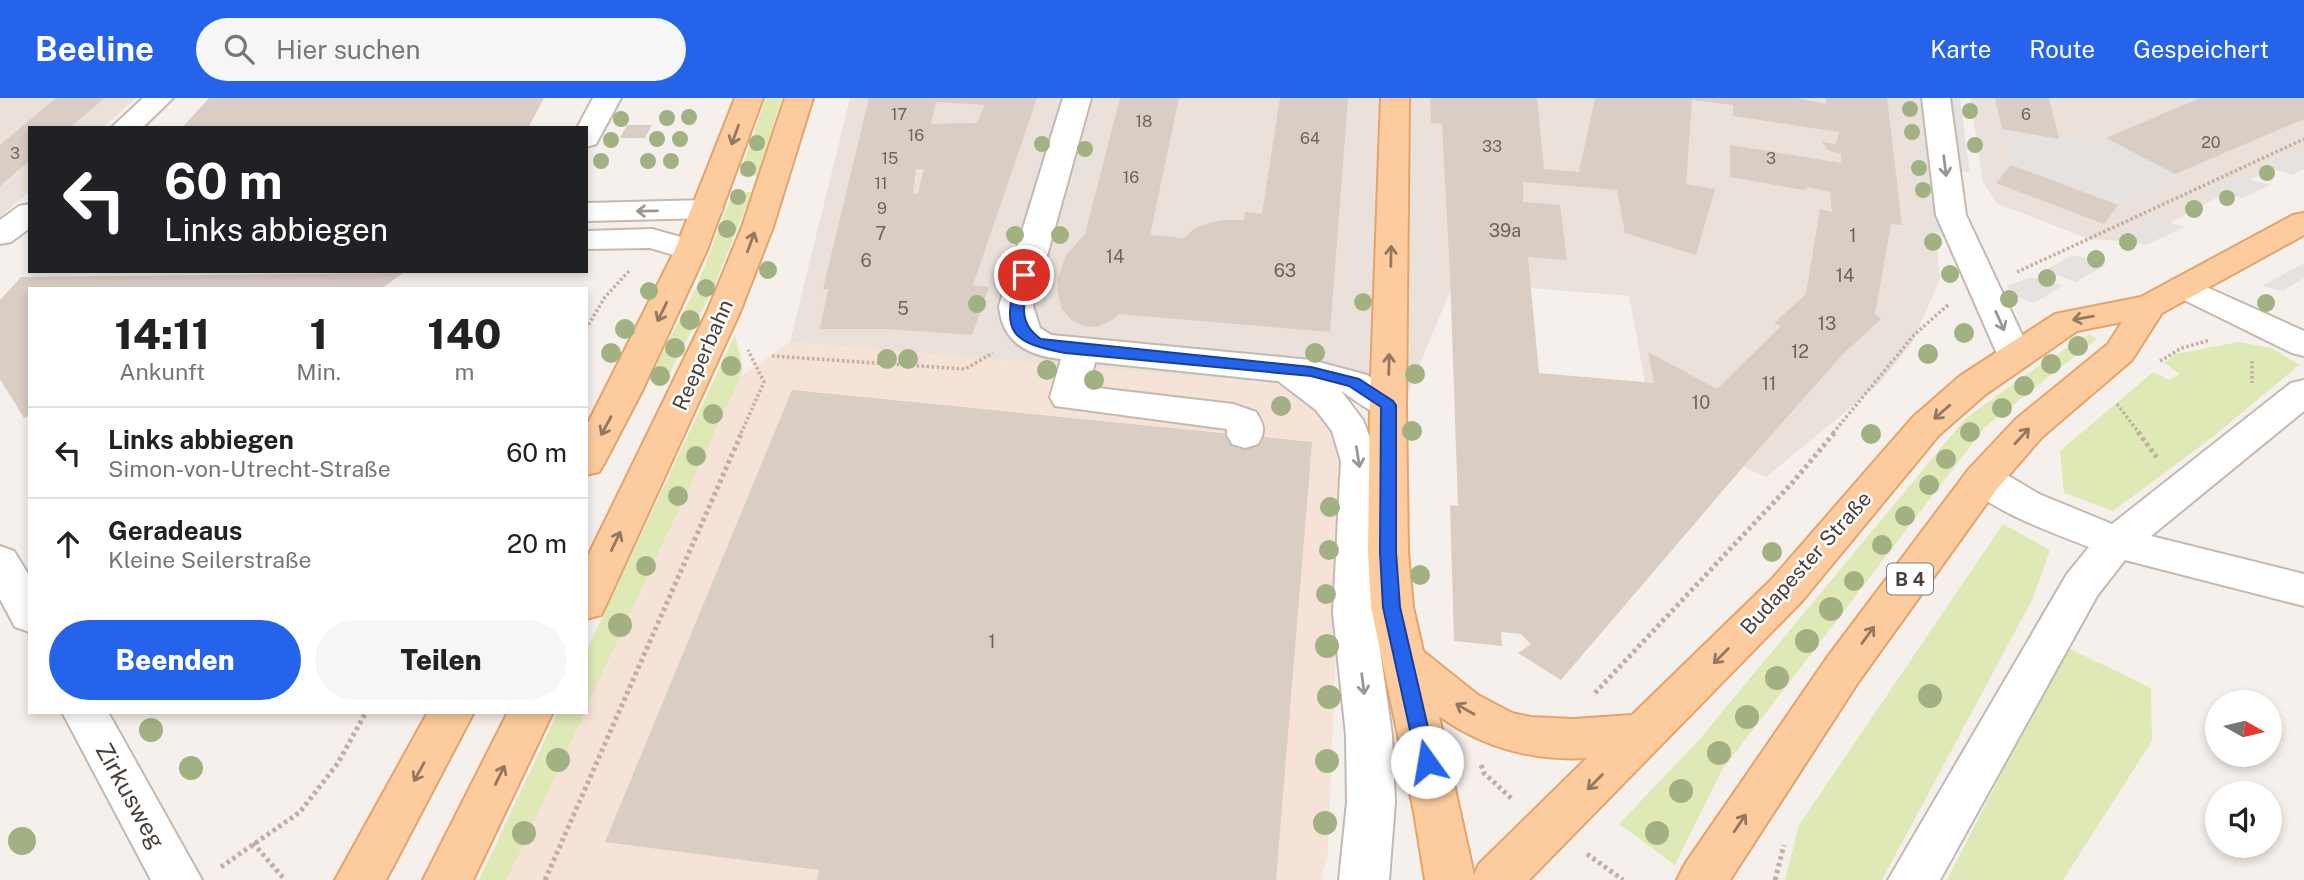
<!DOCTYPE html>
<html lang="de">
<meta charset="utf-8">
<style>
:root{--surface:#fff;--page:#f6f6f6;--text:#222;--muted:#767676;--line:#e0e0e0;--accent:#2563eb}
body{margin:0;font-family:"Public Sans",sans-serif;background:var(--page);color:var(--text);height:100vh;display:flex;flex-direction:column;font-size:26px;white-space:nowrap}
*{box-sizing:border-box;margin:0}
p{font-size:23px;color:var(--muted)}
.icon{flex:none;width:38px;height:38px;fill:none;stroke:currentColor;stroke-width:2;stroke-linecap:round;stroke-linejoin:round}
.map{position:relative;flex:1;overflow:hidden}
.details{position:absolute;left:28px;top:189px;width:560px;height:427px;display:flex;flex-direction:column;background:var(--surface);border-radius:0px;box-shadow:0 4px 10px #0003}
.details>*{flex:none}
.top-card{position:absolute;left:28px;top:28px;width:560px;height:147px;border-radius:0px;box-shadow:0 4px 10px #0003;background:#202124;color:#fff;overflow:hidden}
.needle{width:46px;rotate:98deg}
.buttons{position:absolute;left:2205px;top:592px;display:grid;gap:14px}
.buttons a{display:grid;place-items:center;width:77px;height:77px;border-radius:50%;background:var(--surface);box-shadow:0 4px 10px #0003;font-size:35px}
.pin{position:absolute;display:grid;place-items:center;width:60px;height:60px;color:#fff;margin:-30px;border:4px solid #fff;border-radius:50%;box-shadow:0 2px 7px #0007}
.me{position:absolute;width:77px;margin:-38px;rotate:347deg;stroke-linejoin:round;filter:drop-shadow(0 0 5px #0008)}
.turn{display:flex;align-items:center;gap:24px;height:147px;padding:0 21px;font-size:32px}
.turn .icon{width:91px;height:91px;stroke-width:2.5}
.turn b{display:block;font-size:49px;line-height:60px}
.eta{display:flex;justify-content:space-evenly;align-items:center;height:119px;text-align:center}
.eta b{font-size:42px;font-weight:800;line-height:49px}
.primary-button{display:flex;gap:14px;margin-top:auto;padding:14px 21px}
.primary-button a{flex:1;height:80px;border-radius:42px;background:var(--accent);color:#fff;font-size:28px;font-weight:800;line-height:80px;text-align:center}
.primary-button a+a{background:var(--page);color:var(--text)}
ul{padding:0;list-style:none}
li{display:flex;align-items:center;gap:21px;height:91px;padding:0 21px;border-top:2px solid var(--line)}
li div{flex:1}
li b{display:block;font-size:26px}
li em{font-style:normal}
header{display:flex;align-items:center;gap:42px;box-sizing:border-box;height:98px;padding:0 35px;background:var(--accent);color:#fff}
header strong{font-size:33px}
nav{display:flex;gap:38px;margin-inline-start:auto;font-size:24px}
.search{width:490px;height:63px;background:var(--page);display:flex;align-items:center;gap:18px;box-sizing:border-box;padding:0 24px;border-radius:38px;color:var(--muted);font-size:26px}
.map>svg:first-child{display:block}
.residential{fill:#eae1da}
.commercial{fill:#f6e3d8}
.green{fill:#dee9b6}
.parking{fill:#e5e2e0}
.building{fill:#dacdc4;fill-rule:evenodd}
.lines{fill:none;stroke-linecap:round;stroke-linejoin:round}
.minor-casing{stroke:#c4b9b1;stroke-width:4}
.major-casing{stroke:#e3a46c;stroke-width:4}
.path-far1{stroke:#c3ae9f;stroke-width:3.5;stroke-dasharray:2.5 2.5;stroke-linecap:butt}
.path{stroke:#c3ae9f;stroke-width:5;stroke-dasharray:3.5 3.5;stroke-linecap:butt}
.minor{fill:#fff;fill-rule:evenodd}
.major{fill:#fdcc9e;fill-rule:evenodd}
.tree{fill:#a2b182}
.oneway{stroke:#927861}
.oneway2{stroke:#9b9692}
.route{fill:#2563eb;stroke:#184099;stroke-width:2}
.labels{text-anchor:middle;stroke-width:5;stroke-linejoin:round;paint-order:stroke}
.far-number-label{font-size:16px;fill:#6e635c}
.number-label{font-size:18px;fill:#6e635c}
.shield{fill:#fff;stroke:#807974;stroke-width:2}
.shield-label{font-size:19px;font-weight:bold;fill:#4a4039}
.street-label{font-size:21px;fill:#4a4039;stroke:#fff}
.near-street-label{font-size:24px;fill:#4a4039;stroke:#fff}
</style>
<header>
<strong>Beeline</strong>
<div class="search"><svg class="icon" aria-label="search" viewBox="0 0 24 24"><circle cx="10" cy="10" r="6"/><path d="M15 15l6 6"/></svg>Hier suchen</div>
<nav><a>Karte</a><a>Route</a><a>Gespeichert</a></nav>
</header>
<div class="map">
<svg width="2304" height="782" viewBox="0 0 2304 782">
<rect width="100%" height="100%" fill="#f6f0ec"/>
<!-- residential -->
<g class="residential">
<polygon points="0,0 136,0 102,30 30,30 30,93 0,119"/>
<polygon points="850,0 1920,0 1940,181 1912,245 1878,287 1766,379 1735,365 1651,316 1629,198 1454,184 1407,297 790,244"/>
<polygon points="1970,0 2304,0 2304,53 2134,144 2089,141 1996,105 1983,84"/>
</g>
<!-- commercial -->
<polygon class="commercial" points="790,244 1346,291 1328,756 1321,782 507,782 741,278"/>
<!-- green -->
<g class="green">
<polygon points="766,0 782,0 757,78 739,78"/>
<polygon points="733,94 752,94 713,191 663,288 655,288 656,266 697,188"/>
<polygon points="2089,236 2097,241 1985,329 1722,672 1675,767 1619,726 1698,643 1965,321 2025,277"/>
<polygon points="735,237 743,270 741,278 586,611 586,554"/>
<polygon points="2238,244 2272,250 2299,267 2214,338 2113,413 2064,395 2060,353 2153,274 2169,282 2180,276 2164,265 2176,256"/>
<polygon points="2003,426 2050,452 2033,500 1882,782 1785,782 1799,727"/>
<polygon points="2066,549 2151,590 2152,643 2063,782 1947,782"/>
<polygon points="558,614 585,614 507,782 479,782"/>
</g>
<!-- parking -->
<g class="parking">
<polygon points="1948,0 1960,0 1970,75 1958,71"/>
<polygon points="2002,31 2120,47 2175,76 2118,107 2011,67"/>
<polygon points="1919,47 1931,47 1947,141 1927,128"/>
<polygon points="2304,49 2304,71 2293,77 2268,70 2265,67"/>
<polygon points="2237,79 2271,87 2242,100 2219,94 2215,89"/>
<polygon points="2152,120 2185,129 2146,147 2124,141 2120,135"/>
<polygon points="2072,157 2107,166 2076,184 2054,176 2048,171"/>
<polygon points="2304,165 2304,180 2283,193 2262,188"/>
<polygon points="2031,179 2063,188 2034,205 2012,197 2007,188"/>
</g>
<!-- building -->
<g class="building">
<polygon points="56,0 105,0 69,30 30,30 30,62 0,88 0,47"/>
<polygon points="209,0 544,0 528,30 182,30"/>
<path d="M869,0h168l-64,187 16,2 -17,48 -85,-6h-67l8,-40h-5zM936,4l49,3 -8,18 -46,1zM916,71h8l-6,24 -5,1z"/>
<polygon points="1120,0 1179,0 1150,137 1184,140 1195,130 1209,125 1223,122 1244,122 1245,114 1262,116 1280,0 1348,0 1330,234 1119,216 1112,222 1097,229 1084,228 1071,222 1062,211 1058,197 1058,180 1066,157 1085,136"/>
<path d="M1430,0h107l7,71 35,3 16,-74h201l30,6v-6h61l15,127 -11,-1 -16,90 6,5 -39,36 -93,105 -188,220 -43,-27 13,-9 -10,-10 -20,-2 1,14 -48,-5 -4,-136 8,1 -8,-232 -8,-150 -11,-1zM1692,2l41,5v11l106,16 -3,12 -14,-2 6,8 13,4v9l-111,-18v32l74,13 5,-3 21,5 2,20 -12,-3 -14,85 -32,29 7,3 -64,63 -69,-37 6,31 -115,-10 -11,-116 39,3 -7,-55 -37,-3v-20l94,8 8,43 71,22 19,-66 -29,-5z"/>
<polygon points="1995,0 2049,0 2059,41 2002,31"/>
<polygon points="2200,0 2304,0 2304,21 2175,76 2106,40"/>
<polygon points="627,27 652,27 645,40 620,40"/>
<polygon points="2011,67 2118,107 2104,126 1996,85"/>
<polygon points="403,175 381,191 30,191 30,317 24,320 0,281 0,202 21,179"/>
<polygon points="792,292 1312,344 1276,782 817,782 819,772 605,744"/>
</g>
<g class="lines">
<defs>
<g id="minor">
<polygon points="143,0 173,0 142,30 111,30"/>
<polygon points="593,0 621,0 596,46 586,49 586,30 577,30"/>
<path d="M1063,0h28l-58,208 7,22 11,7 260,25 56,15 34,21 5,9 -5,9c-25,7 -40,-11 -60,-23l22,29 16,41 -4,152 17,122 3,67 -6,78h-50l8,-78 -1,-67 -13,-122 8,-152 -9,-30 -16,-21 -38,-29 -183,-19 -6,25 144,17 23,8c8,13 10,19 2,32l-13,4 -13,-4 -5,-9v-6l-172,-23 -5,-9 11,-38c-33,-3 -59,-17 -62,-53z"/>
<polygon points="1922,0 1950,0 1966,117 2032,258 2027,266 2015,269 2003,266 1998,258 1936,117"/>
<polygon points="708,102 719,104 723,111 719,118 708,120 586,123 586,105"/>
<polygon points="30,106 30,130 11,144 0,146 0,122 19,108"/>
<polygon points="652,131 702,145 707,152 702,159 691,162 650,150 586,151 586,133"/>
<polygon points="2184,179 2304,233 2304,258 2292,255 2172,196 2168,189 2172,182"/>
<path d="M2304,282v31l-153,125 153,38v32l-179,-46 -28,36 -157,284h-52l179,-306 22,-27c-32,-13 -109,-39 -125,-68l5,-10 14,-4 14,4 42,25 73,30 179,-141z"/>
<polygon points="0,448 14,453 30,479 30,534 15,529 0,501"/>
<polygon points="62,614 108,614 202,782 151,782"/>
</g>
<g id="major">
<polygon points="735,0 763,0 707,152 643,291 605,364 599,374 586,377 586,329 675,152"/>
<polygon points="785,0 813,0 773,129 740,214 607,505 601,517 586,521 586,462 707,214 742,129"/>
<path d="M1381,0h28l-3,307 2,147 5,55 10,44 55,44 34,18 19,4 42,2 59,-4 140,-136 141,-162 47,-41 95,-62 86,-17 152,-82 11,-2v22l-142,78 -30,47 -90,77 -45,52 -138,192 -129,199h-53l8,-16 144,-209 140,-186 47,-50 92,-75 14,-22 -45,9 -91,63 -47,41 -137,166 -273,279h-104l-11,-68 -43,-205 -3,-55 2,-147zM1439,618c45,32 93,45 148,42l-108,106 -5,11z"/>
<polygon points="428,614 474,614 386,782 335,782"/>
<polygon points="508,614 553,614 473,782 423,782"/>
</g>
</defs>
<!-- minor casing -->
<use href="#minor" class="minor-casing"/>
<!-- major casing -->
<use href="#major" class="major-casing"/>
<!-- path-far1 -->
<g class="path-far1">
<polyline points="2017,174 2304,41"/>
<polyline points="586,231 605,199 629,173"/>
<polyline points="772,258 965,271 993,255"/>
<polyline points="2160,263 2182,250 2210,242"/>
<polyline points="2252,263 2252,285"/>
<polyline points="2117,306 2139,335"/>
<polyline points="741,335 764,284 748,252"/>
<polyline points="1833,335 1914,237 1949,206"/>
</g>
<!-- path -->
<g class="path">
<polyline points="2138,334 2158,361"/>
<polyline points="1595,595 1793,384 1835,334"/>
<polyline points="1481,667 1484,675 1512,701"/>
<polyline points="253,745 285,782"/>
<polyline points="1587,756 1623,782"/>
<polyline points="221,769 300,714 338,665 366,614"/>
<polyline points="545,782 742,334"/>
<polyline points="1775,782 1784,747"/>
</g>
<!-- minor -->
<use href="#minor" class="minor"/>
<!-- major -->
<use href="#major" class="major"/>
</g>
<!-- trees -->
<g class="tree">
<circle cx="1910" cy="11" r="8"/>
<circle cx="1970" cy="13" r="8"/>
<circle cx="689" cy="19" r="8"/>
<circle cx="667" cy="20" r="8"/>
<circle cx="621" cy="21" r="8"/>
<circle cx="1912" cy="34" r="8"/>
<circle cx="657" cy="41" r="8"/>
<circle cx="680" cy="41" r="8"/>
<circle cx="611" cy="42" r="8"/>
<circle cx="757" cy="45" r="8"/>
<circle cx="1042" cy="46" r="8"/>
<circle cx="1975" cy="47" r="8"/>
<circle cx="1085" cy="51" r="8"/>
<circle cx="601" cy="63" r="8"/>
<circle cx="648" cy="63" r="8"/>
<circle cx="671" cy="63" r="8"/>
<circle cx="1919" cy="70" r="8"/>
<circle cx="748" cy="71" r="8"/>
<circle cx="2267" cy="75" r="8"/>
<circle cx="1923" cy="92" r="8"/>
<circle cx="738" cy="99" r="8"/>
<circle cx="2227" cy="100" r="8"/>
<circle cx="2194" cy="111" r="9"/>
<circle cx="727" cy="131" r="9"/>
<circle cx="1015" cy="137" r="9"/>
<circle cx="1060" cy="137" r="9"/>
<circle cx="1933" cy="144" r="9"/>
<circle cx="2128" cy="144" r="9"/>
<circle cx="2096" cy="161" r="9"/>
<circle cx="768" cy="172" r="9"/>
<circle cx="1950" cy="176" r="9"/>
<circle cx="2047" cy="180" r="9"/>
<circle cx="706" cy="190" r="9"/>
<circle cx="649" cy="193" r="9"/>
<circle cx="2009" cy="201" r="9"/>
<circle cx="1363" cy="204" r="9"/>
<circle cx="2266" cy="205" r="9"/>
<circle cx="977" cy="206" r="9"/>
<circle cx="690" cy="222" r="10"/>
<circle cx="625" cy="231" r="10"/>
<circle cx="1964" cy="235" r="10"/>
<circle cx="2078" cy="248" r="10"/>
<circle cx="675" cy="250" r="10"/>
<circle cx="611" cy="255" r="10"/>
<circle cx="1315" cy="255" r="10"/>
<circle cx="1928" cy="256" r="10"/>
<circle cx="887" cy="261" r="10"/>
<circle cx="908" cy="261" r="10"/>
<circle cx="2051" cy="266" r="10"/>
<circle cx="731" cy="268" r="10"/>
<circle cx="1047" cy="272" r="10"/>
<circle cx="1415" cy="276" r="10"/>
<circle cx="660" cy="278" r="10"/>
<circle cx="1094" cy="282" r="10"/>
<circle cx="2024" cy="288" r="10"/>
<circle cx="1281" cy="308" r="10"/>
<circle cx="2002" cy="310" r="10"/>
<circle cx="713" cy="316" r="10"/>
<circle cx="1412" cy="333" r="10"/>
<circle cx="1970" cy="334" r="10"/>
<circle cx="1871" cy="336" r="10"/>
<circle cx="696" cy="358" r="10"/>
<circle cx="1946" cy="361" r="10"/>
<circle cx="1929" cy="387" r="10"/>
<circle cx="678" cy="398" r="10"/>
<circle cx="1330" cy="409" r="10"/>
<circle cx="1905" cy="418" r="10"/>
<circle cx="1882" cy="447" r="10"/>
<circle cx="1329" cy="452" r="10"/>
<circle cx="1772" cy="454" r="10"/>
<circle cx="646" cy="468" r="10"/>
<circle cx="1420" cy="477" r="10"/>
<circle cx="1854" cy="483" r="10"/>
<circle cx="1326" cy="496" r="10"/>
<circle cx="1831" cy="511" r="12"/>
<circle cx="620" cy="527" r="12"/>
<circle cx="1807" cy="543" r="12"/>
<circle cx="1327" cy="548" r="12"/>
<circle cx="1777" cy="580" r="12"/>
<circle cx="1930" cy="598" r="12"/>
<circle cx="1329" cy="599" r="12"/>
<circle cx="1747" cy="619" r="12"/>
<circle cx="151" cy="632" r="12"/>
<circle cx="1719" cy="655" r="12"/>
<circle cx="558" cy="662" r="12"/>
<circle cx="1327" cy="663" r="12"/>
<circle cx="191" cy="670" r="12"/>
<circle cx="1681" cy="693" r="12"/>
<circle cx="1325" cy="725" r="12"/>
<circle cx="524" cy="735" r="12"/>
<circle cx="1657" cy="735" r="12"/>
<circle cx="22" cy="743" r="14"/>
</g>
<!-- one-way arrows -->
<defs><path id="oneway-shaft" d="M-6 0H5M1.5-3L5.5 0L1.5 3" fill="none" stroke-width="1.6" stroke-linecap="round" stroke-linejoin="round" transform="scale(1.75)"/></defs>
<g class="oneway">
<use href="#oneway-shaft" transform="translate(735 37) rotate(110)"/>
<use href="#oneway-shaft" transform="translate(751 144) rotate(-70)"/>
<use href="#oneway-shaft" transform="translate(1391 158) rotate(-89)"/>
<use href="#oneway-shaft" transform="translate(662 214) rotate(116)"/>
<use href="#oneway-shaft" transform="translate(2083 220) rotate(170)"/>
<use href="#oneway-shaft" transform="translate(1389 266) rotate(-89)"/>
<use href="#oneway-shaft" transform="translate(1942 314) rotate(139)"/>
<use href="#oneway-shaft" transform="translate(606 328) rotate(118)"/>
<use href="#oneway-shaft" transform="translate(2022 338) rotate(-47)"/>
<use href="#oneway-shaft" transform="translate(616 443) rotate(-64)"/>
<use href="#oneway-shaft" transform="translate(1868 537) rotate(-54)"/>
<use href="#oneway-shaft" transform="translate(1721 558) rotate(135)"/>
<use href="#oneway-shaft" transform="translate(1465 611) rotate(-150)"/>
<use href="#oneway-shaft" transform="translate(419 674) rotate(119)"/>
<use href="#oneway-shaft" transform="translate(500 677) rotate(-64)"/>
<use href="#oneway-shaft" transform="translate(1595 684) rotate(135)"/>
<use href="#oneway-shaft" transform="translate(1740 725) rotate(-56)"/>
</g>
<g class="oneway2">
<use href="#oneway-shaft" transform="translate(1945 68) rotate(83)"/>
<use href="#oneway-shaft" transform="translate(647 113) rotate(179)"/>
<use href="#oneway-shaft" transform="translate(2000 223) rotate(66)"/>
<use href="#oneway-shaft" transform="translate(1358 359) rotate(81)"/>
<use href="#oneway-shaft" transform="translate(1363 586) rotate(83)"/>
</g>
<!-- route -->
<path class="route" d="M1024,173l7,4c-7,26 -15,47 10,64l270,28 48,12 34,22 3,4v147l4,55 36,155 -2,6 -7,2 -7,-2 -3,-6 -34,-155 -3,-55 1,-145 -32,-21 -38,-10 -246,-23c-57,-11 -63,-22 -48,-78z"/>
<g class="labels">
<!-- far-number labels -->
<g class="far-number-label">
<text x="899" y="22">17</text>
<text x="2026" y="22">6</text>
<text x="1144" y="29">18</text>
<text x="916" y="43">16</text>
<text x="1310" y="46">64</text>
<text x="2211" y="50">20</text>
<text x="1492" y="54">33</text>
<text x="15" y="61">3</text>
<text x="890" y="66">15</text>
<text x="1771" y="66">3</text>
<text x="1131" y="85">16</text>
<text x="881" y="91">11</text>
<text x="882" y="116">9</text>
</g>
<!-- number labels -->
<g class="number-label">
<text x="1505" y="139">39a</text>
<text x="881" y="142">7</text>
<text x="1853" y="144">1</text>
<text x="1115" y="165">14</text>
<text x="866" y="169">6</text>
<text x="1285" y="179">63</text>
<text x="1845" y="184">14</text>
<text x="903" y="217">5</text>
<text x="1827" y="232">13</text>
<text x="1800" y="260">12</text>
<text x="1769" y="292">11</text>
<text x="1701" y="311">10</text>
<text x="992" y="550">1</text>
</g>
<!-- shield labels -->
<rect class="shield" x="1887" y="465.5" width="46" height="31" rx="5"/>
<g class="shield-label">
<text x="1910" y="488">B 4</text>
</g>
<!-- street labels -->
<g class="street-label">
<text transform="translate(703 257) rotate(-66)" y="7">Reeperbahn</text>
<text transform="translate(1806 465) rotate(-48)" y="7">Budapester Straße</text>
</g>
<!-- near-street labels -->
<g class="near-street-label">
<text transform="translate(130 698) rotate(61)" y="8">Zirkusweg</text>
</g>
</g>
</svg>
<div class="buttons">
<a><svg class="needle" viewBox="-14 -14 28 28"><path d="M0-13l5 13h-10z" fill="#e53935"/><path d="M0 13l5-13h-10z" fill="#767676"/></svg></a>
<a><svg class="icon" aria-label="sound" viewBox="0 0 24 24"><path d="M4 9h4l5-4v14l-5-4H4zM17 9q2 3 0 6"/></svg></a>
</div>
<div class="pin" style="left:1024px;top:177px;background:#d93025"><svg class="icon" aria-label="arrive" viewBox="0 0 24 24"><path d="M6 21V4h12l-3 4 3 4H6"/></svg></div>
<svg class="me" style="left:1427px;top:664px" viewBox="-20 -20 40 40"><circle r="19" fill="#fff"/><path d="M0-13L10 11 0 6-10 11z" fill="#2563eb"/></svg>
<div class="top-card">
<div class="turn"><svg class="icon" aria-label="left" viewBox="0 0 24 24"><path d="M17 20v-9H6M10 6l-5 5 5 5"/></svg><div><b>60 m</b>Links abbiegen</div></div>
</div>
<section class="details">
<div class="eta">
<div><b>14:11</b><p>Ankunft</p></div>
<div><b>1</b><p>Min.</p></div>
<div><b>140</b><p>m</p></div>
</div>
<ul>
<li><svg class="icon" aria-label="left" viewBox="0 0 24 24"><path d="M17 20v-9H6M10 6l-5 5 5 5"/></svg><div><b>Links abbiegen</b><p>Simon-von-Utrecht-Straße</p></div><em>60 m</em></li>
<li><svg class="icon" aria-label="ahead" viewBox="0 0 24 24"><path d="M12 20V5M6 11l6-6 6 6"/></svg><div><b>Geradeaus</b><p>Kleine Seilerstraße</p></div><em>20 m</em></li>
</ul>
<div class="primary-button"><a>Beenden</a><a>Teilen</a></div>
</section>
</div>
